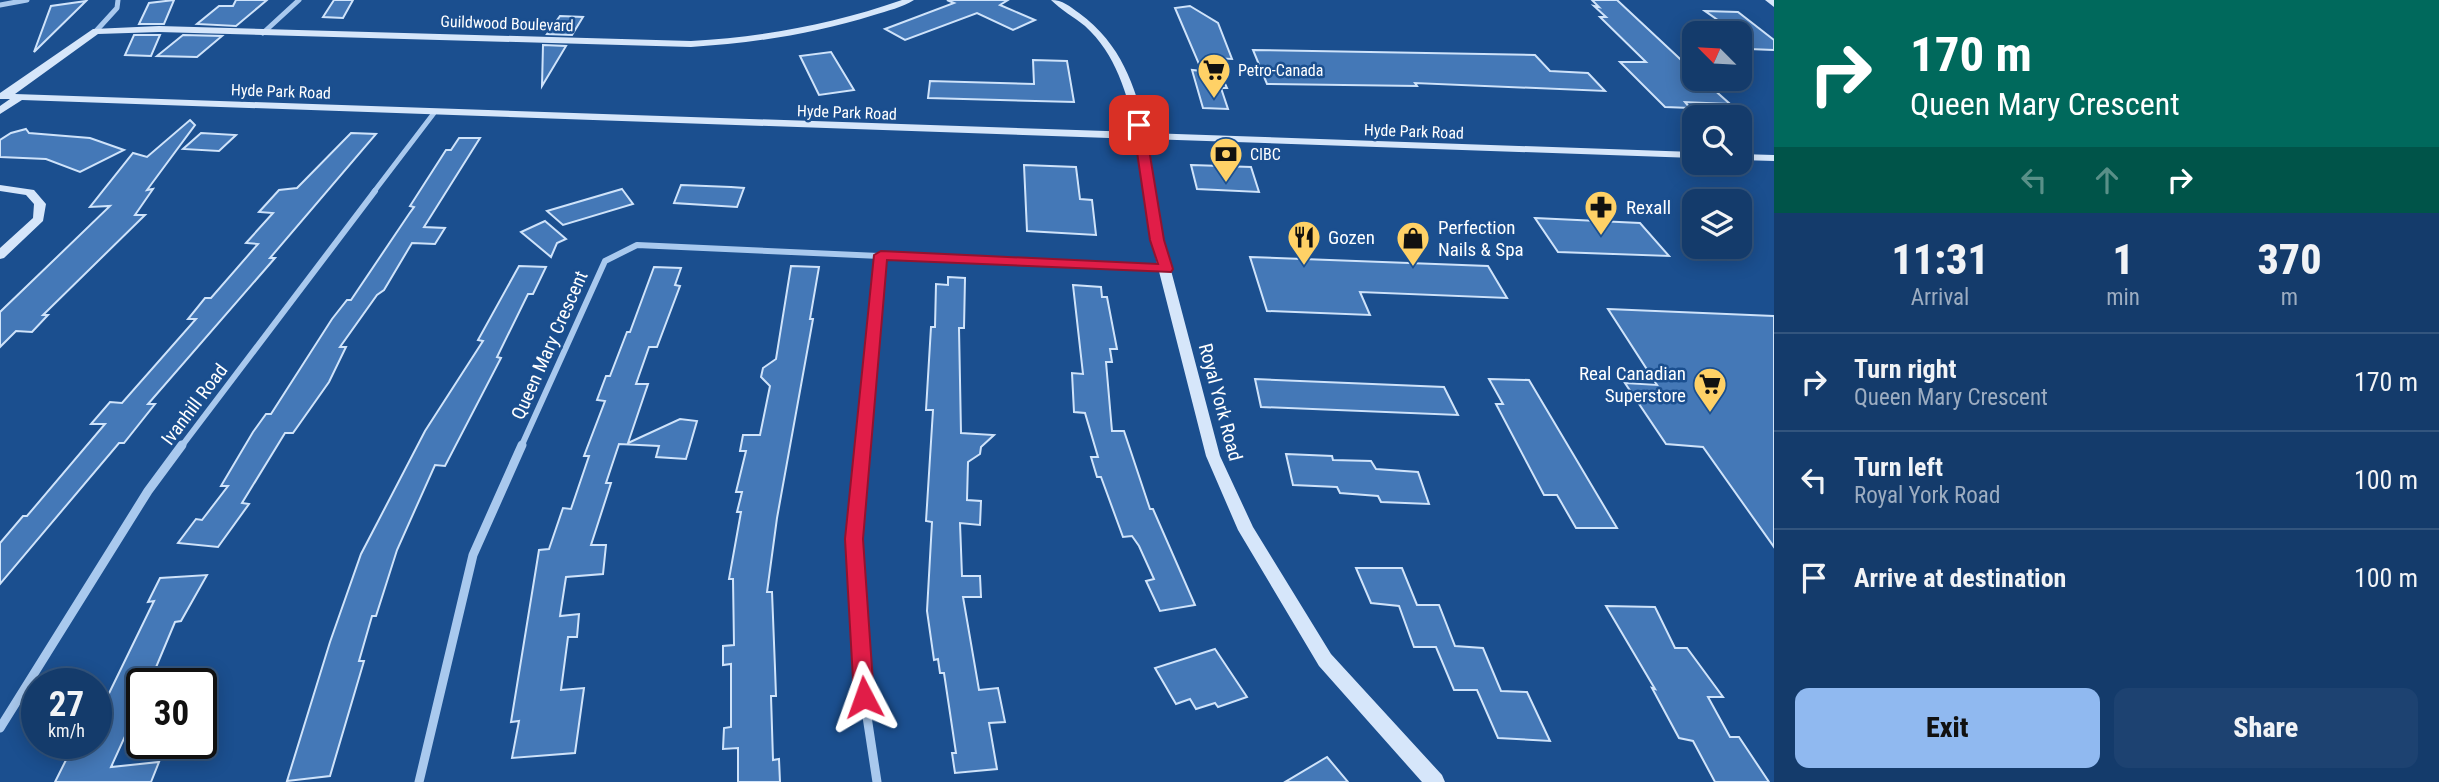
<!DOCTYPE html>
<style>
:root{--surface:#143b6b;--page:#1d4271;--text:#f1f3f6;--muted:#9dadc1;--line:#33557e;--accent:#90b9f0}
body{margin:0;font-family:"Roboto Condensed",sans-serif;background:var(--page);color:var(--text);height:100vh;display:flex;flex-direction:column;font-size:26px;white-space:nowrap}
*{box-sizing:border-box;margin:0}
p{font-size:23px;color:var(--muted)}
.icon{flex:none;width:38px;height:38px;fill:none;stroke:currentColor;stroke-width:2;stroke-linecap:round;stroke-linejoin:round}
.map{position:relative;flex:1;overflow:hidden}
.panel{display:flex;flex-direction:column;background:var(--surface);width:665px}
.panel>*{flex:none}
.top-card{background:#00695c;color:#fff;overflow:hidden}
.needle{width:46px;rotate:294deg}
.buttons{position:absolute;left:1682px;top:21px;display:grid;gap:14px}
.buttons a{display:grid;place-items:center;width:70px;height:70px;border-radius:14px;background:var(--surface);box-shadow:0 4px 18px #0003,0 0 0 2px var(--line);font-size:35px}
.speed{position:absolute;left:21px;top:668px;display:flex;gap:14px;font-size:35px;font-weight:700;text-align:center}
.speed>*{display:grid;place-content:center;width:91px;height:91px;border-radius:50%;background:var(--surface);box-shadow:0 4px 18px #0003,0 0 0 2px var(--line);line-height:1}
.speed small{font-size:18px;font-weight:400}
.speed .limit{border:4px solid #111;border-radius:10px;background:#fff;color:#111}
.pin{position:absolute;display:grid;place-items:center;width:60px;height:60px;color:#fff;margin:-30px;border-radius:14px;box-shadow:0 4px 10px #0006}
.me{position:absolute;width:77px;margin:-38px;rotate:356deg;stroke-linejoin:round;filter:drop-shadow(0 0 5px #0008)}
.turn{display:flex;align-items:center;gap:24px;height:147px;padding:0 21px;font-size:32px}
.turn .icon{width:91px;height:91px;stroke-width:2.5}
.turn b{display:block;font-size:49px;line-height:60px}
.lanes{display:flex;align-items:center;height:66px;padding:0 21px;background:#0003;justify-content:center;gap:35px;direction:ltr}
.lanes .off{opacity:.35}
.eta{display:flex;justify-content:space-evenly;align-items:center;height:119px;text-align:center}
.eta b{font-size:42px;font-weight:800;line-height:49px}
.cta{display:flex;gap:14px;margin-top:auto;padding:14px 21px}
.cta a{flex:1;height:80px;border-radius:14px;background:var(--accent);color:#111;font-size:28px;font-weight:800;line-height:80px;text-align:center}
.cta a+a{background:var(--page);color:var(--text)}
ul{padding:0;list-style:none}
li{display:flex;align-items:center;gap:21px;height:98px;padding:0 21px;border-top:2px solid var(--line)}
li div{flex:1}
li b{display:block;font-size:26px}
li em{font-style:normal}
main{display:flex;flex:1;min-height:0}
.map>svg:first-child{display:block}
.building{fill:#4478b7;stroke:#cfe3fa;stroke-width:2}
.lines{fill:none;stroke-linecap:round;stroke-linejoin:round}
.street-far2{stroke:#a9c9ee;stroke-width:5}
.street-far1{stroke:#a9c9ee;stroke-width:6}
.street{stroke:#a9c9ee;stroke-width:9}
.secondary{fill:#d6e6fa;fill-rule:evenodd}
.route{fill:#e11d48;stroke:#92132f;stroke-width:2}
.labels{text-anchor:middle;stroke-width:5;stroke-linejoin:round;paint-order:stroke}
.far-street-label{font-size:16px;fill:#fff;stroke:#1b4f8f}
.far-poi-label{font-size:16px;fill:#fff;stroke:#1b4f8f;text-anchor:start}
.poi-label{font-size:19px;fill:#fff;stroke:#1b4f8f;text-anchor:start}
.street-label{font-size:19px;fill:#fff;stroke:#1b4f8f}
</style>
<main>
<div class="map">
<svg width="1774" height="782" viewBox="0 0 1774 782">
<rect width="100%" height="100%" fill="#1b4f8f"/>
<!-- building -->
<g class="building">
<polygon points="174,0 164,24 139,24 149,3"/>
<polygon points="236,0 267,0 236,26 197,24 219,6 233,6"/>
<polygon points="334,0 353,0 343,18 323,17"/>
<polygon points="947,0 1008,0 1000,5 1035,20 1013,30 977,13 905,40 885,29 954,3"/>
<polygon points="1592,0 1617,0 1694,72 1694,79 1702,79 1730,104 1685,102 1690,108 1665,107 1620,62 1646,62 1600,17 1606,17 1594,6 1599,7"/>
<polygon points="86,1 34,52 51,6"/>
<polygon points="1190,6 1218,23 1232,59 1213,58 1227,88 1221,88 1228,109 1203,108 1192,70 1202,71 1175,8"/>
<polygon points="1705,11 1738,12 1774,40 1774,50 1749,49 1740,42 1740,33 1727,33 1723,30 1732,30"/>
<polygon points="560,16 583,17 572,35 547,34"/>
<polygon points="134,35 160,35 151,56 125,55"/>
<polygon points="183,35 222,36 197,57 157,56"/>
<polygon points="543,45 566,46 542,86"/>
<polygon points="1253,50 1535,55 1550,71 1588,73 1605,91 1415,83 1417,86 1267,84"/>
<polygon points="831,52 854,90 819,95 800,56"/>
<polygon points="1033,60 1067,61 1074,102 928,98 930,81 1034,84"/>
<polygon points="190,120 195,125 147,190 153,189 135,215 145,215 43,315 48,315 32,332 16,331 0,347 0,312 110,206 90,207 133,153 147,157"/>
<polygon points="26,129 29,133 90,138 124,150 80,172 46,159 0,157 0,140 11,133"/>
<polygon points="201,133 236,135 219,151 183,149"/>
<polygon points="351,133 376,134 270,258 275,258 148,404 155,404 124,443 119,443 0,584 0,543 23,516 27,516 105,424 91,424 110,402 122,403 196,319 188,319 205,298 211,298 258,244 246,243 273,213 259,212 279,190 297,188"/>
<polygon points="459,138 480,138 424,227 445,228 435,244 412,243 384,290 377,295 340,347 346,347 329,382 293,433 285,433 242,503 249,504 218,547 178,543 196,519 202,520 228,486 221,486 253,432 266,414 271,414 332,319 347,300 351,300 409,214 414,207 410,206 446,150 451,150"/>
<polygon points="1024,165 1076,167 1080,199 1092,200 1096,235 1027,231"/>
<polygon points="1191,165 1251,167 1259,192 1197,189"/>
<polygon points="681,185 731,187 744,188 737,207 674,203"/>
<polygon points="622,189 633,204 563,225 547,211"/>
<polygon points="1535,218 1640,223 1669,256 1558,252"/>
<polygon points="545,221 566,239 557,243 551,257 521,232"/>
<polygon points="1250,257 1488,266 1507,298 1360,292 1370,315 1267,311"/>
<polygon points="519,266 546,267 533,294 528,294 497,357 501,358 445,466 435,465 397,550 376,616 372,616 359,661 364,661 330,776 287,781 330,642 361,554 425,431 483,341 478,340"/>
<polygon points="791,266 819,267 810,319 813,319 777,518 767,592 772,592 775,668 776,696 771,696 773,760 779,759 780,782 738,782 738,748 723,749 724,728 731,727 731,664 723,665 723,646 734,645 733,579 729,579 741,512 737,512 742,492 736,492 746,451 740,451 743,435 760,435 770,386 761,377 763,368 776,359"/>
<polygon points="654,267 681,268 675,285 680,286 657,347 649,347 636,384 648,384 628,443 680,419 697,421 686,459 656,457 659,446 619,444 606,483 611,483 591,545 606,545 603,574 566,577 560,616 579,614 577,637 568,637 561,690 584,688 575,753 512,758 519,721 511,722 539,550 549,549 563,508 571,509 589,456 584,456 605,401 597,400 606,376 610,376 627,332 630,332"/>
<polygon points="948,277 965,278 964,328 959,328 961,433 994,435 981,447 980,454 968,462 967,500 981,501 980,525 960,523 962,576 980,576 981,597 963,597 979,690 998,688 1005,722 989,723 997,769 955,773 952,753 956,753 944,673 940,673 938,659 934,660 927,611 932,522 926,521 933,410 926,410 931,327 935,327 936,284 948,285"/>
<polygon points="1073,285 1101,287 1102,297 1107,297 1117,349 1110,349 1112,362 1106,362 1112,431 1124,431 1150,509 1153,509 1195,605 1160,611 1146,581 1154,579 1139,546 1132,536 1123,537 1101,477 1097,477 1091,457 1098,457 1085,413 1074,412 1072,373 1083,374"/>
<polygon points="1608,309 1774,316 1774,547 1703,447 1666,444 1625,383 1657,385"/>
<polygon points="1255,379 1444,387 1458,415 1261,407"/>
<polygon points="1489,379 1529,380 1617,528 1576,528 1557,495 1544,495 1496,404 1503,404"/>
<polygon points="1286,454 1332,456 1333,460 1371,461 1376,469 1418,472 1429,504 1381,502 1378,496 1340,493 1337,487 1293,485"/>
<polygon points="1356,568 1402,568 1417,605 1439,605 1455,646 1483,648 1501,691 1527,692 1550,741 1498,738 1477,690 1454,690 1436,647 1414,647 1399,606 1371,603"/>
<polygon points="207,575 181,621 175,622 149,684 142,684 142,710 137,710 111,767 159,762 151,782 55,782 74,744 96,744 96,720 154,601 148,602 160,578"/>
<polygon points="1606,606 1655,607 1675,648 1687,648 1723,697 1708,697 1730,737 1739,737 1769,782 1715,782 1693,741 1679,738 1652,688 1655,689"/>
<polygon points="1215,649 1247,697 1218,707 1215,703 1196,709 1190,699 1176,704 1155,668"/>
<polygon points="1327,757 1348,782 1285,782"/>
</g>
<g class="lines">
<!-- street-far2 -->
<g class="street-far2">
<polyline points="0,5 27,0"/>
<polyline points="96,31 117,8 118,0"/>
<polyline points="263,33 299,0"/>
<polyline points="373,193 434,113"/>
</g>
<!-- street-far1 -->
<g class="street-far1">
<polyline points="181,447 375,191"/>
<polyline points="521,447 605,261 637,245 1166,269"/>
<polyline points="863,447 881,255"/>
</g>
<!-- street -->
<g class="street">
<polyline points="863,445 854,539 864,697 877,782"/>
<polyline points="0,728 148,491 182,445"/>
<polyline points="419,782 473,555 522,445"/>
</g>
<!-- secondary -->
<g class="secondary">
<path d="M902,0h12c-11,7 -27,11 -40,15 -60,19 -121,28 -183,32l-532,-15 -61,2 -83,60 1121,38c-9,-38 -20,-78 -51,-106 -11,-9 -24,-16 -34,-26 12,0 18,6 28,13 43,32 55,71 68,120l547,19v6l-546,-19 15,101 57,216 33,71 78,127 111,121 3,7h-23l-103,-116 -81,-136 -32,-74 -55,-216 -13,-101 -1116,-39 -22,14v-8l10,-7h-10v-6l93,-64 66,-3 532,15c73,-4 142,-17 211,-41z"/>
<polygon points="1765,0 1774,0 1774,7"/>
<polygon points="1740,154 1774,155 1774,161 1740,160"/>
<polygon points="0,185 34,190 46,204 43,221 4,258 0,259 0,248 33,218 34,204 26,195 0,191"/>
</g>
</g>
<!-- route -->
<polygon class="route" points="1139,122 1145,125 1164,240 1173,269 1171,272 887,260 863,539 874,697 871,704 864,707 857,704 854,697 845,539 874,255 881,251 1158,264 1150,240 1133,125"/>
<!-- icons -->
<defs>
<symbol id="supermarket-pin" viewBox="-11 -11 22 30"><path d="M0 17L-7.5 6A9.5 9.5 0 1 1 7.5 6Z" fill="#ffd166" stroke="#1b4f8f"/><path d="M-6-5.5h2.5l.6 2H6L4.5 2H-2.5L-4.4-4H-6ZM-1.5 3.2a1.3 1.3 0 1 0 .1 0ZM3 3.2a1.3 1.3 0 1 0 .1 0Z" fill="#111"/></symbol>
<symbol id="bank-pin" viewBox="-11 -11 22 30"><path d="M0 17L-7.5 6A9.5 9.5 0 1 1 7.5 6Z" fill="#ffd166" stroke="#1b4f8f"/><path d="M-6-4H6V4H-6ZM0-2.3a2.3 2.3 0 1 0 0 4.6a2.3 2.3 0 1 0 0-4.6Z" fill="#111"/></symbol>
<symbol id="pharmacy-pin" viewBox="-11 -11 22 30"><path d="M0 17L-7.5 6A9.5 9.5 0 1 1 7.5 6Z" fill="#ffd166" stroke="#1b4f8f"/><path d="M-2-6h4v4h4v4h-4v4h-4v-4h-4v-4h4Z" fill="#111"/></symbol>
<symbol id="restaurant-pin" viewBox="-11 -11 22 30"><path d="M0 17L-7.5 6A9.5 9.5 0 1 1 7.5 6Z" fill="#ffd166" stroke="#1b4f8f"/><path d="M-5-6h1v4h1v-4h1v4h1v-4h1v5L-1.5 .5V6h-2V.5L-5-1ZM5-6V6H3V1.5H1.5Q1.5-4 5-6Z" fill="#111"/></symbol>
<symbol id="shop-pin" viewBox="-11 -11 22 30"><path d="M0 17L-7.5 6A9.5 9.5 0 1 1 7.5 6Z" fill="#ffd166" stroke="#1b4f8f"/><path d="M-5-2.5h2.3a2.7 3.5 0 0 1 5.4 0H5L5.5 6h-11ZM-1.5-2.5h3a1.5 2.3 0 0 0-3 0Z" fill="#111"/></symbol>
</defs>
<g fill-rule="evenodd">
<use href="#supermarket-pin" x="1195" y="51" width="38" height="52"/>
<use href="#bank-pin" x="1207" y="135" width="38" height="52"/>
<use href="#pharmacy-pin" x="1582" y="188" width="38" height="52"/>
<use href="#restaurant-pin" x="1285" y="218" width="38" height="52"/>
<use href="#shop-pin" x="1394" y="219" width="38" height="52"/>
<use href="#supermarket-pin" x="1691" y="365" width="38" height="52"/>
</g>
<g class="labels">
<!-- far-street labels -->
<g class="far-street-label">
<text transform="translate(507 23) rotate(2)" y="6">Guildwood Boulevard</text>
<text transform="translate(281 91) rotate(2)" y="6">Hyde Park Road</text>
<text transform="translate(847 112) rotate(2)" y="6">Hyde Park Road</text>
<text transform="translate(1414 131) rotate(2)" y="6">Hyde Park Road</text>
</g>
<!-- far-poi labels -->
<g class="far-poi-label">
<text x="1238" y="76">Petro-Canada</text>
<text x="1250" y="160">CIBC</text>
</g>
<!-- poi labels -->
<g class="poi-label">
<text x="1626" y="214">Rexall</text>
<text x="1438" y="234">Perfection<tspan x="1438" dy="22">Nails &amp; Spa</tspan></text>
<text x="1328" y="244">Gozen</text>
<text x="1686" y="380" text-anchor="end">Real Canadian<tspan x="1686" dy="22">Superstore</tspan></text>
</g>
<!-- street labels -->
<g class="street-label">
<text transform="translate(549 345) rotate(-66)" y="7">Queen Mary Crescent</text>
<text transform="translate(1221 402) rotate(75)" y="7">Royal York Road</text>
<text transform="translate(194 404) rotate(-53)" y="7">Ivanhill Road</text>
</g>
</g>
</svg>
<div class="buttons">
<a><svg class="needle" viewBox="-14 -14 28 28"><path d="M0-13l5 13h-10z" fill="#e53935"/><path d="M0 13l5-13h-10z" fill="#9dadc1"/></svg></a>
<a><svg class="icon" aria-label="search" viewBox="0 0 24 24"><circle cx="10" cy="10" r="6"/><path d="M15 15l6 6"/></svg></a>
<a><svg class="icon" aria-label="layers" viewBox="0 0 24 24"><path d="M12 4l9 5-9 5-9-5zM3 14l9 5 9-5"/></svg></a>
</div>
<div class="speed"><div>27<small>km/h</small></div><div class="limit">30</div></div>
<div class="pin" style="left:1139px;top:125px;background:#d93025"><svg class="icon" aria-label="arrive" viewBox="0 0 24 24"><path d="M6 21V4h12l-3 4 3 4H6"/></svg></div>
<svg class="me" style="left:864px;top:697px" viewBox="-20 -20 40 40"><path d="M0-17L14 15 0 8-14 15z" fill="#e11d48" stroke="#fff" stroke-width="4"/></svg>
</div>
<section class="panel">
<div class="top-card">
<div class="turn"><svg class="icon" aria-label="right" viewBox="0 0 24 24"><path d="M7 20v-9h11M14 6l5 5-5 5"/></svg><div><b>170 m</b>Queen Mary Crescent</div></div>
<div class="lanes"><svg class="icon off" aria-label="left" viewBox="0 0 24 24"><path d="M17 20v-9H6M10 6l-5 5 5 5"/></svg><svg class="icon off" aria-label="ahead" viewBox="0 0 24 24"><path d="M12 20V5M6 11l6-6 6 6"/></svg><svg class="icon" aria-label="right" viewBox="0 0 24 24"><path d="M7 20v-9h11M14 6l5 5-5 5"/></svg></div>
</div>
<div class="eta">
<div><b>11:31</b><p>Arrival</p></div>
<div><b>1</b><p>min</p></div>
<div><b>370</b><p>m</p></div>
</div>
<ul>
<li><svg class="icon" aria-label="right" viewBox="0 0 24 24"><path d="M7 20v-9h11M14 6l5 5-5 5"/></svg><div><b>Turn right</b><p>Queen Mary Crescent</p></div><em>170 m</em></li>
<li><svg class="icon" aria-label="left" viewBox="0 0 24 24"><path d="M17 20v-9H6M10 6l-5 5 5 5"/></svg><div><b>Turn left</b><p>Royal York Road</p></div><em>100 m</em></li>
<li><svg class="icon" aria-label="arrive" viewBox="0 0 24 24"><path d="M6 21V4h12l-3 4 3 4H6"/></svg><div><b>Arrive at destination</b></div><em>100 m</em></li>
</ul>
<div class="cta"><a>Exit</a><a>Share</a></div>
</section>
</main>
